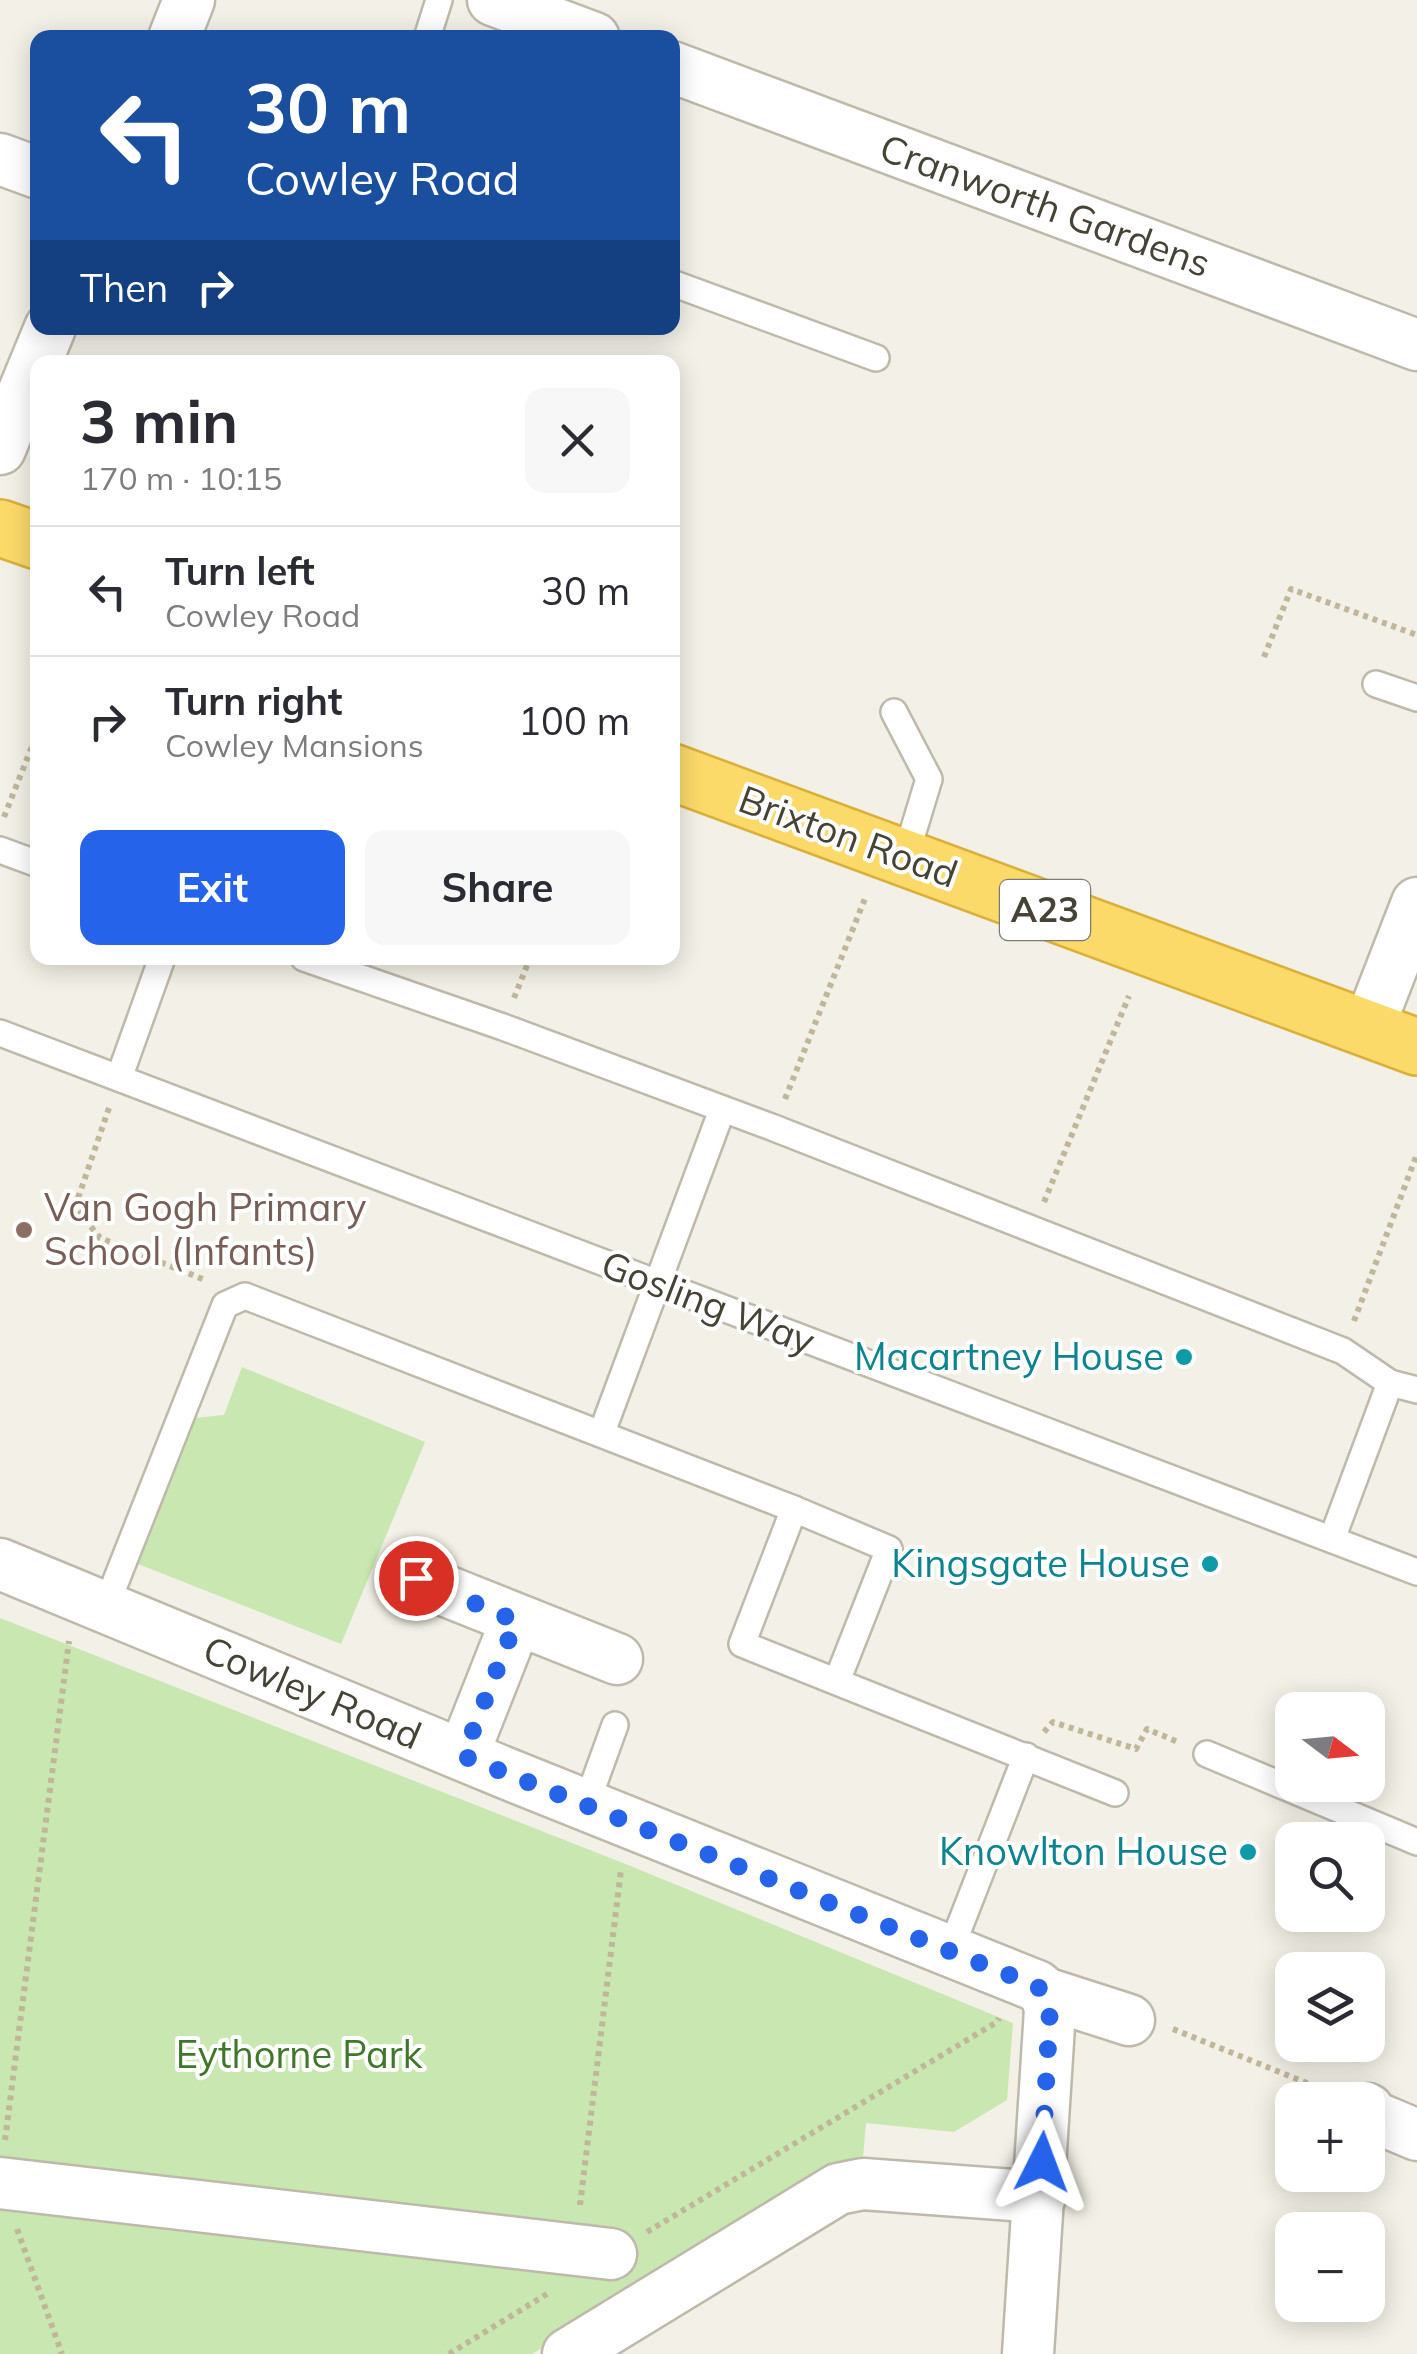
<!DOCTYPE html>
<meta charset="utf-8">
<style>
:root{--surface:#fff;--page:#f7f7f7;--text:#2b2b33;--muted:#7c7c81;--line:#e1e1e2;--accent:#2563eb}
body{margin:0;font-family:Mulish,sans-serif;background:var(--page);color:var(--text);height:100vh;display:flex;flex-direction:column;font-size:38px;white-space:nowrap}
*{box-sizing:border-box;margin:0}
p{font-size:32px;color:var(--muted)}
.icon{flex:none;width:55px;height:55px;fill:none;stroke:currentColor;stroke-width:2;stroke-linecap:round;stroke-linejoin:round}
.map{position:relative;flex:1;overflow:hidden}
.drawer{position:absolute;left:30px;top:355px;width:650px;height:610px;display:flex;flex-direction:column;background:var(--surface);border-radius:20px;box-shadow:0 5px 25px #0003}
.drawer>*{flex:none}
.hud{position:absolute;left:30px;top:30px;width:650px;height:305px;border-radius:20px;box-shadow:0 5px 25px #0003;background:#1a4fa0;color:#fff;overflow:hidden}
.needle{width:65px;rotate:106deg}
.fabs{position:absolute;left:1275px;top:1692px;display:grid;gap:20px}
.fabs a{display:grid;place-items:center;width:110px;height:110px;border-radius:20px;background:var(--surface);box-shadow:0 5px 25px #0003;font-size:50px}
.pin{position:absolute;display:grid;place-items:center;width:85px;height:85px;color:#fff;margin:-42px;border:5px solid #fff;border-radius:50%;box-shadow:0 2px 10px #0007}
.me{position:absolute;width:110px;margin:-55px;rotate:3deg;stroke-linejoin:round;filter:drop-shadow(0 0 8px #0008)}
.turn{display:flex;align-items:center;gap:35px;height:210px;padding:0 50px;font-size:45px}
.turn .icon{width:130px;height:130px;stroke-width:2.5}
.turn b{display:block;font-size:70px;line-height:85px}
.then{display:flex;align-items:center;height:95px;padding:0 50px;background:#0003;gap:20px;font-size:38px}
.round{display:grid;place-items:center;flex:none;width:105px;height:105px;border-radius:20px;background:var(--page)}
.summary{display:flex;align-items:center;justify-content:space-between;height:170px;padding:0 50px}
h1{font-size:60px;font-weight:700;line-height:75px}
.primary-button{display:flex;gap:20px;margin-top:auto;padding:20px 50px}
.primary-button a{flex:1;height:115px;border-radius:20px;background:var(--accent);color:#fff;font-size:40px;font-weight:700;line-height:115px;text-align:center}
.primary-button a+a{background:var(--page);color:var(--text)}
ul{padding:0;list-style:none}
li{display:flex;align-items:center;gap:30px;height:130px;padding:0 50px;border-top:2px solid var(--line)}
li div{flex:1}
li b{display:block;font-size:38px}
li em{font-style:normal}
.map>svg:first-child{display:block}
.green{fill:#c9e7b0}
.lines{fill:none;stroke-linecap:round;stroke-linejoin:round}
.lane-casing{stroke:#beb9aa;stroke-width:30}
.street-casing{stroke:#beb9aa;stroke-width:55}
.highway-casing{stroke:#dab03a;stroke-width:60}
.path{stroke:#c0b79b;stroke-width:6;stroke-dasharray:5 5;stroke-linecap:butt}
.lane{stroke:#fff;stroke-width:25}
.street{stroke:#fff;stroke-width:50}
.highway{stroke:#fbda6a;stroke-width:55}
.route{stroke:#2563eb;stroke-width:18;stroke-dasharray:0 32.4}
.education-dot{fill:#8d6e63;stroke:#fff;stroke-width:4}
.culture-dot{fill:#0f9aa8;stroke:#fff;stroke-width:4}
.labels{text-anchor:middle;stroke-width:8;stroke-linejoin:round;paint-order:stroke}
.shield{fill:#fff;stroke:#7e7b72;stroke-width:2.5}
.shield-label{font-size:35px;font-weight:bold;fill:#464236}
.street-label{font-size:38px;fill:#464236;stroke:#fff}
.education-label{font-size:38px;fill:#785e54;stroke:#fff;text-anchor:start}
.culture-label{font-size:38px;fill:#0d838f;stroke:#fff;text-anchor:end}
.park-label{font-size:38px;fill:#3f772a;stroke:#fff}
</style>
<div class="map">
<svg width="1417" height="2354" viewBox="0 0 1417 2354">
<rect width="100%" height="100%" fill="#f3f1e7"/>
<!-- green -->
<g class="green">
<polygon points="242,1367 425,1442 341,1644 138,1564 195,1418 224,1415"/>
<polygon points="0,1618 628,1865 1013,2023 1007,2100 954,2132 866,2123 862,2169 824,2176 532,2354 0,2354"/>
</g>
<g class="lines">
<defs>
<g id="lane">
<polyline points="427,38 439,0"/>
<polyline points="672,283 876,358"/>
<polyline points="1376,684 1417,698"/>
<polyline points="894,712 929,779 905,858"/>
<polyline points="0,850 38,864"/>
<polyline points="304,958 503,1027 774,1128 1343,1351 1390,1383 1417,1390"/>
<polyline points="0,1033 1417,1572"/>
<polyline points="119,1078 162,958"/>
<polyline points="602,1432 722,1110"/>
<polyline points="1332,1539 1390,1383"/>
<polyline points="106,1606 225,1305 245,1296 794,1509"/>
<polyline points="837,1681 889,1549 794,1509 742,1644 1115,1793"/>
<polyline points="1207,1754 1417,1842"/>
<polyline points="586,1805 615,1725"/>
<polyline points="950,1951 1026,1756"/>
</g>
<g id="street">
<polyline points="493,0 594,38"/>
<polyline points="174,38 189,0"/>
<polyline points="672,67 1417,345"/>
<polyline points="0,159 38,173"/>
<polyline points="0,449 50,328"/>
<polyline points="1368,1029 1417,903"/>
<polyline points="0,1564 503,1772 1037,1986 1045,1993 1129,2020"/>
<polyline points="416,1579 617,1659"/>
<polyline points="463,1755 516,1621"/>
<polyline points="1368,2109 1372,2116 1417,2135"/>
<polyline points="0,2183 611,2254"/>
<polyline points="568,2354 838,2189 863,2184 1040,2197"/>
<polyline points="1028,2354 1049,2026 1050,2008 1045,1993"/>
</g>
<g id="highway">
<polyline points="0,528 38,541"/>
<polyline points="672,772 1417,1047"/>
</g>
</defs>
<!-- lane casing -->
<use href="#lane" class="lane-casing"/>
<!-- street casing -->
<use href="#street" class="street-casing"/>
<!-- highway casing -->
<use href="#highway" class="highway-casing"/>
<!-- path -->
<g class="path">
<polyline points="1264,657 1291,589 1417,635"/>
<polyline points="4,817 38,731"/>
<polyline points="514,998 530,958"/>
<polyline points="785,1099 866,896"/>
<polyline points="109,1108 75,1207 100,1238 205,1280"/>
<polyline points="1044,1202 1129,996"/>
<polyline points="1354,1321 1417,1154"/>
<polyline points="1044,1732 1053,1722 1136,1749 1147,1729 1178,1742"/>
<polyline points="1173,2029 1329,2092"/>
<polyline points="5,2140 69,1641"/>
<polyline points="580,2205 621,1870"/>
<polyline points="17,2229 62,2354"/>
<polyline points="647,2232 997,2022 999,2018"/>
<polyline points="449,2354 547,2294"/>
</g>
<!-- lane -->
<use href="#lane" class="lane"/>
<!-- street -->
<use href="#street" class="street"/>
<!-- highway -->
<use href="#highway" class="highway"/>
</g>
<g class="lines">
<!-- route -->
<polyline class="route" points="416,1578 516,1621 463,1756 1037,1986 1045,1994 1050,2008 1042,2162"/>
</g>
<!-- markers -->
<circle class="education-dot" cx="24" cy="1230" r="10"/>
<g class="culture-dot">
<circle cx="1184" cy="1357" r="10"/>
<circle cx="1210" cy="1564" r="10"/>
<circle cx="1248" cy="1852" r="10"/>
</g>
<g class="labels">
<!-- shield labels -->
<rect class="shield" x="1000" y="880" width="90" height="60" rx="8"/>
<g class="shield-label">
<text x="1045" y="922">A23</text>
</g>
<!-- street labels -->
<g class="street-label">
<text transform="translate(1045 206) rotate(20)" y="13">Cranworth Gardens</text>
<text transform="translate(848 837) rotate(20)" y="13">Brixton Road</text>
<text transform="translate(708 1303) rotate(21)" y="13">Gosling Way</text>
<text transform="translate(312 1693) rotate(23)" y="13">Cowley Road</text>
</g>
<!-- education labels -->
<g class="education-label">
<text x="44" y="1221">Van Gogh Primary<tspan x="44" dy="44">School (Infants)</tspan></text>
</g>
<!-- culture labels -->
<g class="culture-label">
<text x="1164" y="1370">Macartney House</text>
<text x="1190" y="1577">Kingsgate House</text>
<text x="1228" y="1865">Knowlton House</text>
</g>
<!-- park labels -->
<g class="park-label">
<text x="299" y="2068">Eythorne Park</text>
</g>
</g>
</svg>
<div class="fabs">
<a><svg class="needle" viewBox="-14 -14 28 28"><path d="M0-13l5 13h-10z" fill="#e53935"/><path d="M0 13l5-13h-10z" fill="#7c7c81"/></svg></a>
<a><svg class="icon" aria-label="search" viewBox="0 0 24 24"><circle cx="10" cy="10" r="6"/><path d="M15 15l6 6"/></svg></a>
<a><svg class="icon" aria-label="layers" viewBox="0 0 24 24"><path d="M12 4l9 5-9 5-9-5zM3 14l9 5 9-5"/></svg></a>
<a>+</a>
<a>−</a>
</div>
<div class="pin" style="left:416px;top:1578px;background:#d93025"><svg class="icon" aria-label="arrive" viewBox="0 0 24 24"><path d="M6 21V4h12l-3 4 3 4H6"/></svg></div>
<svg class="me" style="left:1042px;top:2162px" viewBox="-20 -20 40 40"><path d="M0-17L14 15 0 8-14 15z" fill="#2563eb" stroke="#fff" stroke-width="4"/></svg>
<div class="hud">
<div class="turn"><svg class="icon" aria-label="left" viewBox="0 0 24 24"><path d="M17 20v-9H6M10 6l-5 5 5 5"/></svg><div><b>30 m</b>Cowley Road</div></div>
<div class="then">Then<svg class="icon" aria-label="right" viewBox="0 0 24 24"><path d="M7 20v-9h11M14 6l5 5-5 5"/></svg></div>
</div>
<section class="drawer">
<div class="summary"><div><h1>3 min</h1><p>170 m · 10:15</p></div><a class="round"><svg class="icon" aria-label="close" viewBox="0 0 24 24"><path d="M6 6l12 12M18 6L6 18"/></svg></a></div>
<ul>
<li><svg class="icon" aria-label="left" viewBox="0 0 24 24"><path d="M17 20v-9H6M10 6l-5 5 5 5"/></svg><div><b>Turn left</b><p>Cowley Road</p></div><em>30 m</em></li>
<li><svg class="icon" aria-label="right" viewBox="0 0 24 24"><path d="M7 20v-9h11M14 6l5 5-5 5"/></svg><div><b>Turn right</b><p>Cowley Mansions</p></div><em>100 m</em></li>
</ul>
<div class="primary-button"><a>Exit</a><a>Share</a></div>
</section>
</div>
